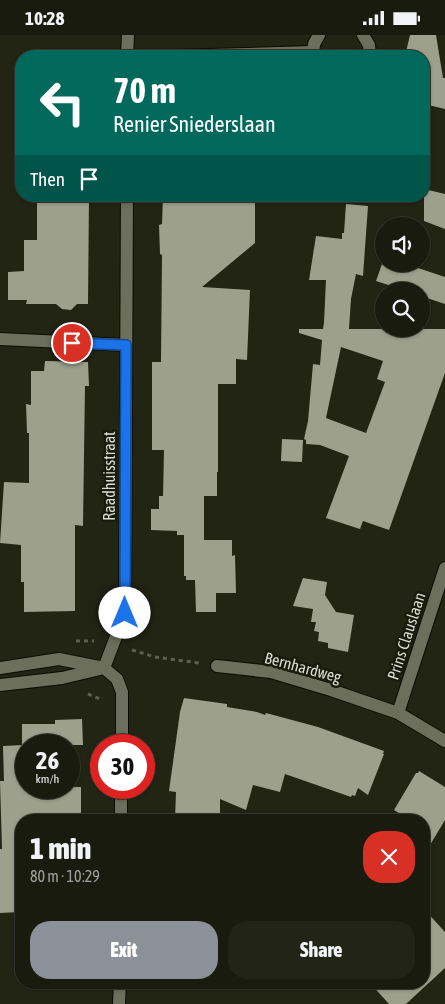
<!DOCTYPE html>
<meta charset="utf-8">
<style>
:root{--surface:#1a1b0f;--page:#232418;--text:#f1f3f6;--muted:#9fa19e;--line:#38392f;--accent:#8c9099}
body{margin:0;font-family:"Asap Condensed",sans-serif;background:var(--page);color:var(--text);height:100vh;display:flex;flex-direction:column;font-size:19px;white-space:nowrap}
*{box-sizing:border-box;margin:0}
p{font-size:16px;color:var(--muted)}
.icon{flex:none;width:28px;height:28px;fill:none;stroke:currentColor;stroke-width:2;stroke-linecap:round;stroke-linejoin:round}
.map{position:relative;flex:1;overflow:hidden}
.side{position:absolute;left:15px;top:779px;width:415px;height:175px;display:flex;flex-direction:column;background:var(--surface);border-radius:20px;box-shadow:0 1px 4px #0004,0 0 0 1px var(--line)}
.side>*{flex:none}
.top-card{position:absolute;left:15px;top:15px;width:415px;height:152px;border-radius:20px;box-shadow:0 1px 4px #0004,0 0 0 1px var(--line);background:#00695c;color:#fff;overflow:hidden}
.controls{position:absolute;left:375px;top:182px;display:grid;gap:10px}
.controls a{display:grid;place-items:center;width:55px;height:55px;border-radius:50%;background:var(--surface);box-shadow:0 1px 4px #0004,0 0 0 1px var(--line);font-size:25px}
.speed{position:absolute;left:15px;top:699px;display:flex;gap:10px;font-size:25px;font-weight:700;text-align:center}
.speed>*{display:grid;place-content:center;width:65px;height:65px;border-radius:50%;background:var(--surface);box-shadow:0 1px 4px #0004,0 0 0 1px var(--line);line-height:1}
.speed small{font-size:12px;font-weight:400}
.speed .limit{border:8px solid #d22;background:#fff;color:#111}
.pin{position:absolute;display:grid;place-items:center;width:42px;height:42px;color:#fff;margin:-21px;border:2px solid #fff;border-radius:50%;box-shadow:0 1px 5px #0007}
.me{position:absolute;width:55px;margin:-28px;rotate:0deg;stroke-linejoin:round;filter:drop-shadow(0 0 4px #0008)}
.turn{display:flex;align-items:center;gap:18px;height:105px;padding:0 15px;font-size:22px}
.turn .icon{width:65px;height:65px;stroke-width:2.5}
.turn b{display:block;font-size:35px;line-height:42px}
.then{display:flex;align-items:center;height:48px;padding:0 15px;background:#0003;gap:10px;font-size:19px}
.round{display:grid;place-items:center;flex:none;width:52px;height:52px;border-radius:20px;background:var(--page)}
.overview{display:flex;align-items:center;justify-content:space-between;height:85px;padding:0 15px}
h1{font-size:30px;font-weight:800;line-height:38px}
.cta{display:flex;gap:10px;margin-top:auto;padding:10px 15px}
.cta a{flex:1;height:58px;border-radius:20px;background:var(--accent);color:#fff;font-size:20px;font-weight:800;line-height:58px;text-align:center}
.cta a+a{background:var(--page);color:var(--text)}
.status{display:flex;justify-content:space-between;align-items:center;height:35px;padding:0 25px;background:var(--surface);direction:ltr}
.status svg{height:14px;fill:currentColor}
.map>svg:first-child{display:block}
.building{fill:#9da08c;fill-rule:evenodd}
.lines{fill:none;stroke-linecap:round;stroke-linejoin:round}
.minor-casing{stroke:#0c0d02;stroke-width:14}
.tertiary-casing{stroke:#0c0d02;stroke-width:14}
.path{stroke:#5d5f50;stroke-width:3;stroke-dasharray:4 4;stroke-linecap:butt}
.minor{stroke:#6c6f5c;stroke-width:12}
.tertiary{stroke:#6c6f5c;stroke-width:12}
.route-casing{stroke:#114b97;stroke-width:12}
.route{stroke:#1a73e8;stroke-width:9}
.labels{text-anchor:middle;stroke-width:5;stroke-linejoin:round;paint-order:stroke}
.street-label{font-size:16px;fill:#dbddd2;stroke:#191b0b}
</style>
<div class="status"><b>10:28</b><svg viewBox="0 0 49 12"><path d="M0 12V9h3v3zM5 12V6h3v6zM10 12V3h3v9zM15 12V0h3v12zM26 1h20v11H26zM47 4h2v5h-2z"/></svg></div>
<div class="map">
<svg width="445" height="969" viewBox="0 0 445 969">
<rect width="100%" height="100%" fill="#222414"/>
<!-- building -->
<g class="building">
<polygon points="410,0 436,0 443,43 445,43 445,74 424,69 424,21 405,21"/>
<polygon points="424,154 445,159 445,194 424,186"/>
<polygon points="37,161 89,161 88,269 77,269 71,275 62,274 56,269 26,269 27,265 8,265 8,237 24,236 24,205 37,205"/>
<polygon points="163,161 255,161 255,208 202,252 250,255 247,325 236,324 236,349 218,349 218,437 217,437 217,461 204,461 204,505 232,505 232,521 235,520 236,558 216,558 216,577 196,577 195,545 186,545 186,541 184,541 184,500 177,500 177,496 151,495 151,474 159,474 159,461 163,461 164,415 152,415 152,327 161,327 162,220 160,219 159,190 162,189"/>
<path d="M346,169l22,2 -5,70 -7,-2 -5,25 -2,30h96v44l-56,157 -26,-9 -3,8 -34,-11 23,-62 -29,-11 -14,-1v-4l-2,-1 4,-18 5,-57 7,1 2,-25 -23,-7v-4h24l1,-7 2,-42h-17l7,-44 26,3v-6h2zM341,312l42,14 -6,18 8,3 -19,51 -40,-15z"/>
<polygon points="382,229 406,229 445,242 445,269 421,261 421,256 407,256 376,246"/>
<polygon points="45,326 88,327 89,351 85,351 83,491 75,490 75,576 24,577 24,547 21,547 21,510 0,508 4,447 29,448 29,398 27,398 26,369 31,370 31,336 44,336"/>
<polygon points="282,404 303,405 302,427 281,426"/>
<polygon points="303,543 327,547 325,560 336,577 354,580 348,617 328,613 328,608 318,606 319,597 314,596 316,587 311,587 313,574 293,571"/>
<polygon points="184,663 227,669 227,672 257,677 265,680 266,678 318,692 384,716 383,719 384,719 368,760 358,753 355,761 352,760 351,762 285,739 280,757 253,750 246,775 220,764 220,785 175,785 176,757 169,756 180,677"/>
<polygon points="82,684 83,710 26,710 26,752 81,752 81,785 21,785 21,877 0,878 0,814 2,814 0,746 4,746 3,711 24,710 22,710 22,689 55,689 55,685"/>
<polygon points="419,736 445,752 445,785 424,820 424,785 410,785 394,775 416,738 418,738"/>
<polygon points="424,874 445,897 445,933 406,969 389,969 370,948 424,948"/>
</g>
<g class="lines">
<defs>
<g id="minor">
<polyline points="363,0 369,10 370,21"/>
<polyline points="127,21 128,0"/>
<polyline points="175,21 313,17"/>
<polyline points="313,21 314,9 319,0"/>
<polyline points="0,304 126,310"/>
<polyline points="217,631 271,637 331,655 398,678 445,706"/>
<polyline points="104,633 125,578 127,161"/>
<polyline points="398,678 445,533"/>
</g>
<g id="tertiary">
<polyline points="0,633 59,624 104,633"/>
<polyline points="104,633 117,644 122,657 122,710"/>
<polyline points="0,650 62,643 100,634"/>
<polyline points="121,785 121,752"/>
<polyline points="119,969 120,948"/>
</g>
</defs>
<!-- minor casing -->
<use href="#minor" class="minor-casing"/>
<!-- tertiary casing -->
<use href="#tertiary" class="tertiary-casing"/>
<!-- path -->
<g class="path">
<polyline points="76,606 94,606"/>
<polyline points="132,615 155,622 199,628"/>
<polyline points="88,659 102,665"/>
</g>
<!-- minor -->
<use href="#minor" class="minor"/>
<!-- tertiary -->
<use href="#tertiary" class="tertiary"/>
</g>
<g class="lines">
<defs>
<polyline id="route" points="72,308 126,310 125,578"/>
</defs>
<!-- route casing -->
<use href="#route" class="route-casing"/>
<!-- route -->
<use href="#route" class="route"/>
</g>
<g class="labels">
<!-- street labels -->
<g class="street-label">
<text transform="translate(109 441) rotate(-90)" y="6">Raadhuisstraat</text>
<text transform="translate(406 601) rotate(-72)" y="6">Prins Clauslaan</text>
<text transform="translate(303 632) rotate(15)" y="6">Bernhardweg</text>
</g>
</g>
</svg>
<div class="controls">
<a><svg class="icon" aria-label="sound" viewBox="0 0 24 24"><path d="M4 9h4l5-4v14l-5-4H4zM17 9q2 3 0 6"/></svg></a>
<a><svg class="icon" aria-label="search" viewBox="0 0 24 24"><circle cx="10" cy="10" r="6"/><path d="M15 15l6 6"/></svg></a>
</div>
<div class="speed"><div>26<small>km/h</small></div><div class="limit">30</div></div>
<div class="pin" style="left:72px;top:308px;background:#d93025"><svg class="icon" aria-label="arrive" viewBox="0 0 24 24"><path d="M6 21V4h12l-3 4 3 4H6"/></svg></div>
<svg class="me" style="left:125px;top:578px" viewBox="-20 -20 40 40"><circle r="19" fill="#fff"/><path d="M0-13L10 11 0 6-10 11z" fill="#1a73e8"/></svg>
<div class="top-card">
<div class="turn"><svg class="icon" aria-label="left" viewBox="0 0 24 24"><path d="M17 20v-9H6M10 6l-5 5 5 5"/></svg><div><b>70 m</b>Renier Sniederslaan</div></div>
<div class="then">Then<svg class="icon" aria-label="arrive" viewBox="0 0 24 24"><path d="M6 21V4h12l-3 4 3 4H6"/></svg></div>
</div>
<section class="side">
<div class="overview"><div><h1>1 min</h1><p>80 m · 10:29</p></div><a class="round" style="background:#d93025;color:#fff"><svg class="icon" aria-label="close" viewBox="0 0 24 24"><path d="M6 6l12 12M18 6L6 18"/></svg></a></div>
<div class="cta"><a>Exit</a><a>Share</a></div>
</section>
</div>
